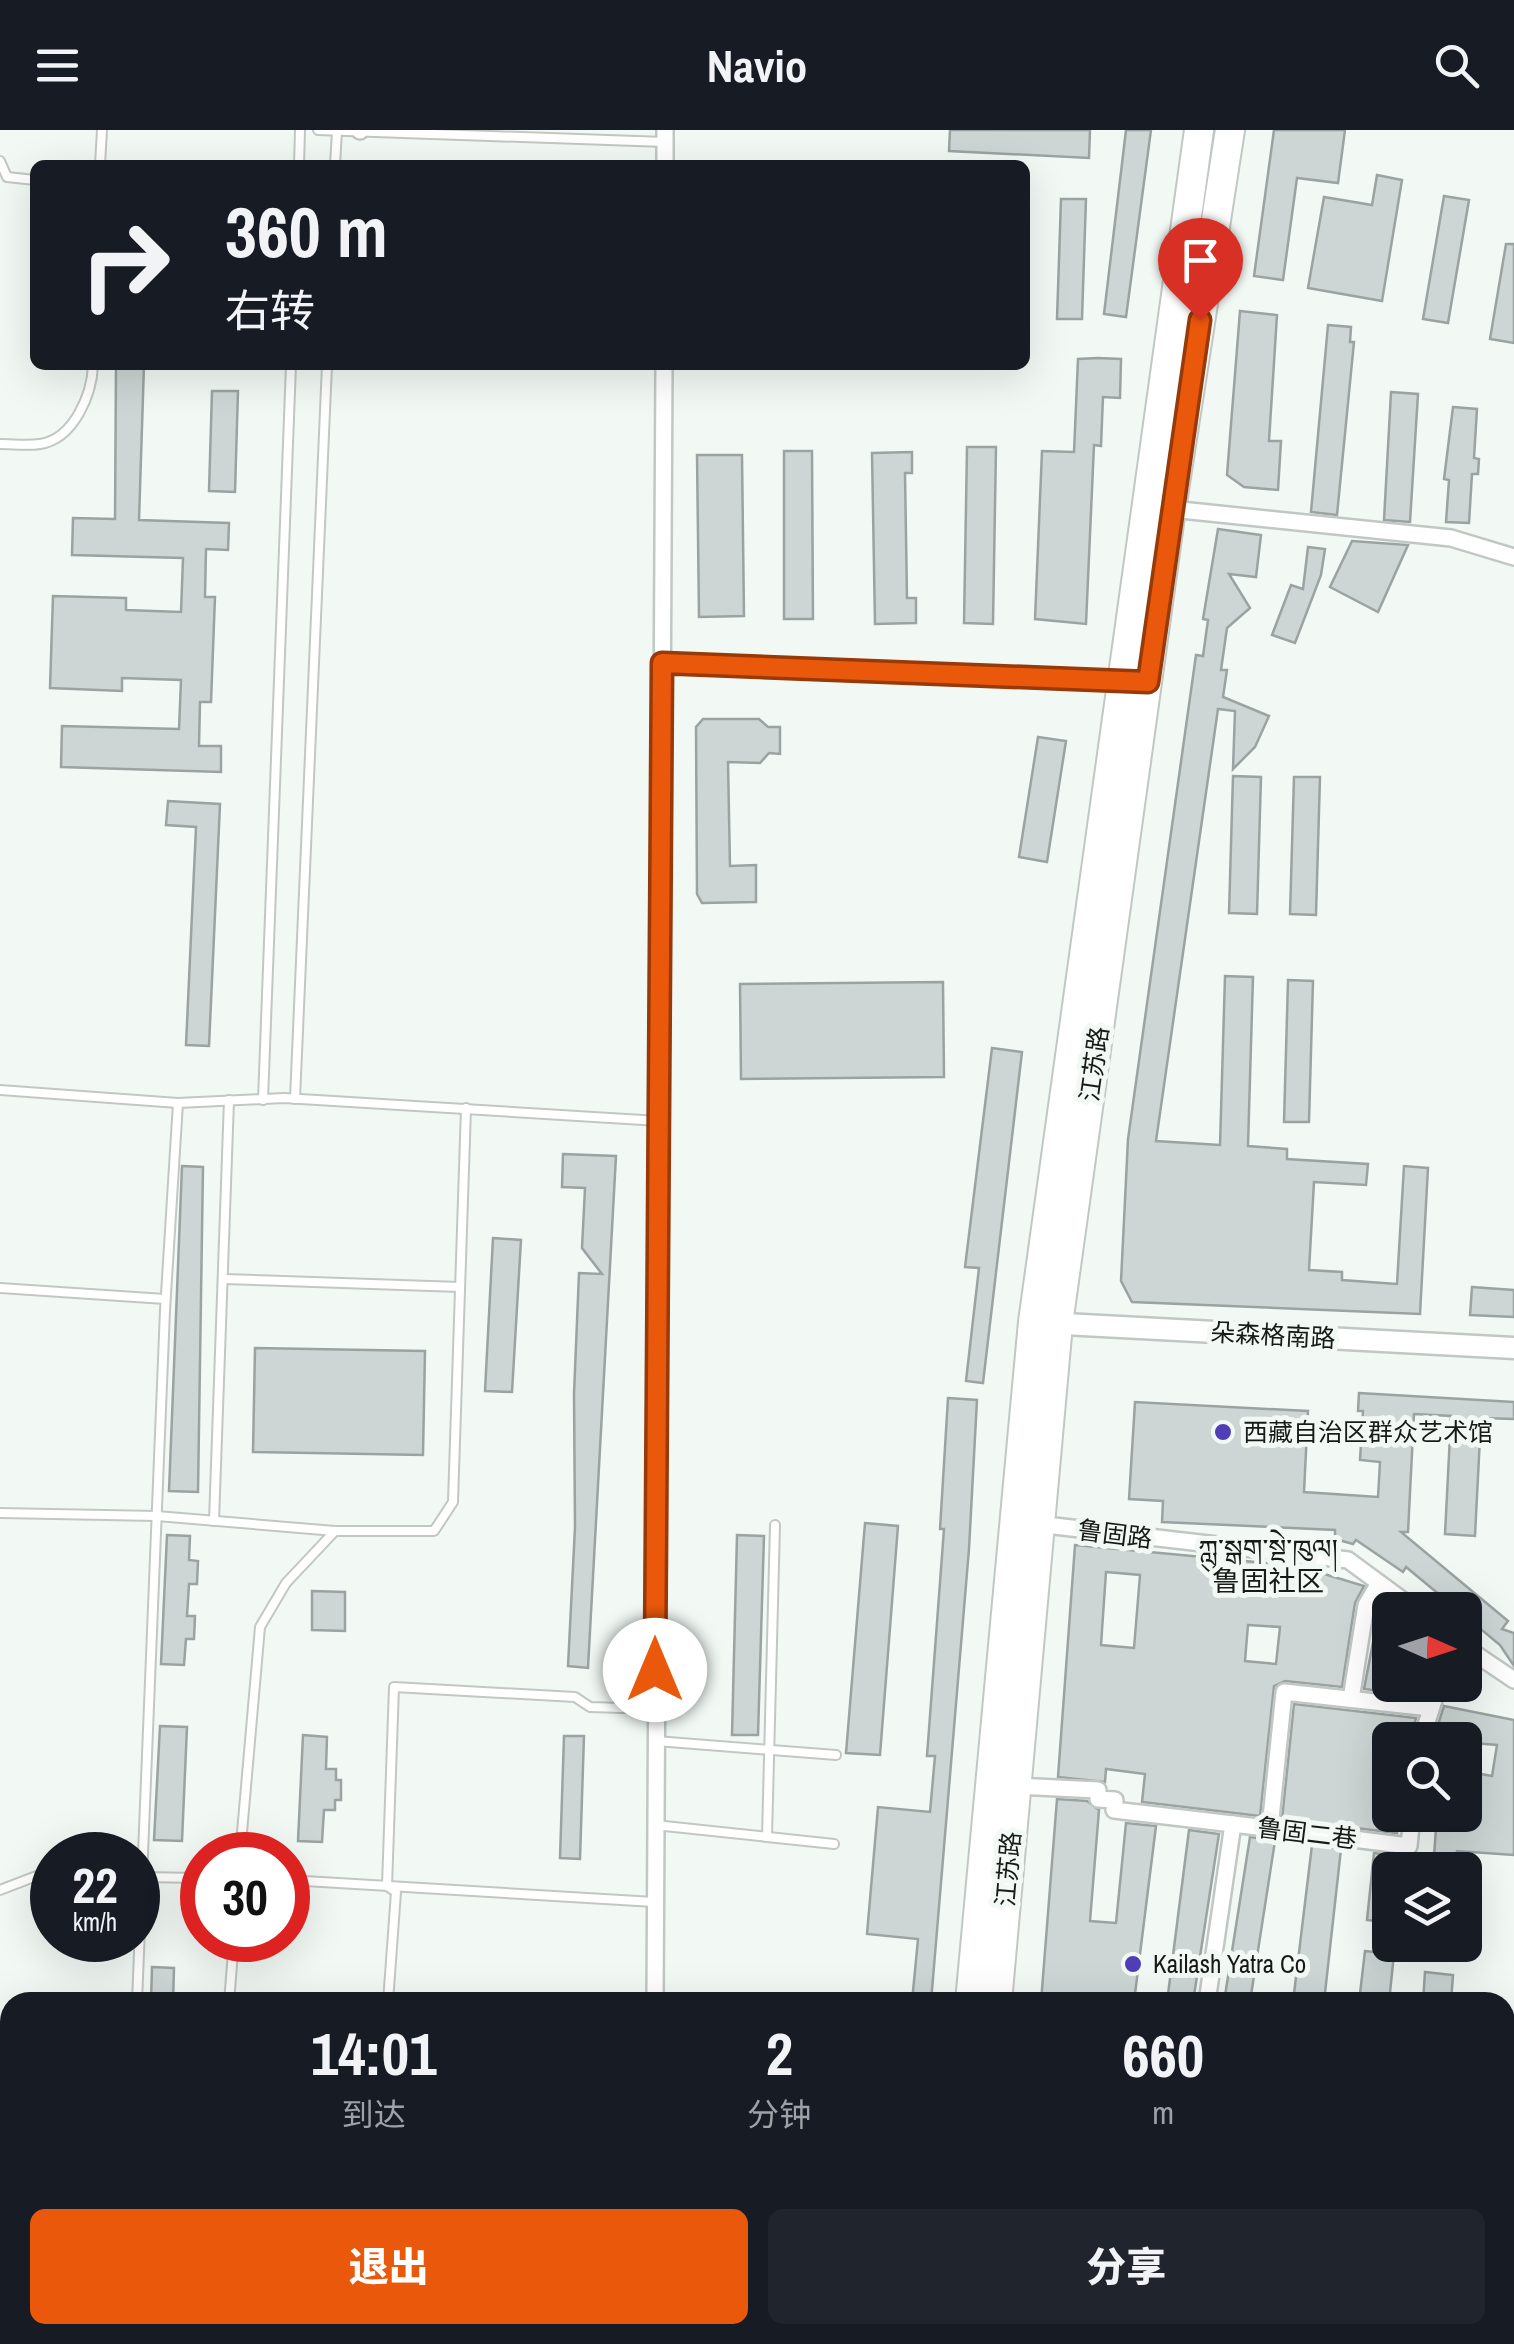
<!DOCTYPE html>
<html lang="zh">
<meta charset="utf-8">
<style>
:root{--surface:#171b24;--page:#20242c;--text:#f1f3f6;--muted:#9ea1a6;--accent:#ea580c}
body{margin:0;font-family:"Archivo Narrow","Noto Sans SC","Noto Serif Tibetan",sans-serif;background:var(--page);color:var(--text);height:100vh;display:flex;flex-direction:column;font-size:38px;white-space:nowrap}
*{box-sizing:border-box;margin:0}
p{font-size:32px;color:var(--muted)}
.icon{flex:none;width:55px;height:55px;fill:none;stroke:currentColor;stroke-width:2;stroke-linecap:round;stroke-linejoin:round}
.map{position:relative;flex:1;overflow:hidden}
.drawer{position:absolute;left:0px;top:1862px;width:1515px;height:352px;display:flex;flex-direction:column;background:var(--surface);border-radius:30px 30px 0 0;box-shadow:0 10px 40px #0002}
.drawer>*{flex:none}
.hud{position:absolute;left:30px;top:30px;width:1000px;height:210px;border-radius:15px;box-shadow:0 10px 40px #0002;background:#171b24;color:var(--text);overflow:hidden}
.needle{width:65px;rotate:93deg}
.controls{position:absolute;left:1372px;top:1462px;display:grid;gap:20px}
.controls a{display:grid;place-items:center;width:110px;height:110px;border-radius:15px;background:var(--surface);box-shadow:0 10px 40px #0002;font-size:50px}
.speed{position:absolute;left:30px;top:1702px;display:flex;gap:20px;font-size:50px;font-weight:700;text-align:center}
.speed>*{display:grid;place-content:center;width:130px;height:130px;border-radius:50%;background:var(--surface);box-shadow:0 10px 40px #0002;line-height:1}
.speed small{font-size:25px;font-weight:400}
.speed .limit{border:15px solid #d22;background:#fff;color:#111}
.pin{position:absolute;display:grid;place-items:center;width:85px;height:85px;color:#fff;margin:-102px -42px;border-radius:50% 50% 50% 0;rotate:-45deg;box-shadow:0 0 10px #0007}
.pin .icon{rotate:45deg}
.me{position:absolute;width:110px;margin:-55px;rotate:0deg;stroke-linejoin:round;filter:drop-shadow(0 0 8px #0008)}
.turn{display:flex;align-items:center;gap:35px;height:210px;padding:0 30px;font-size:45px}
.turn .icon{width:130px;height:130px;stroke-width:2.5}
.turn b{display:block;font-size:70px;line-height:85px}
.eta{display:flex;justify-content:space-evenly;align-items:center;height:170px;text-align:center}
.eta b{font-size:60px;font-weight:800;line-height:70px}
.cta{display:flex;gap:20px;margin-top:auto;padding:20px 30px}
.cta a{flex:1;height:115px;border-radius:15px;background:var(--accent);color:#fff;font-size:40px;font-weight:800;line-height:115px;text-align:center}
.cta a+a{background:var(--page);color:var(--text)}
header{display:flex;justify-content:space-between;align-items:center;height:130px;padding:0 30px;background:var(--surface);font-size:45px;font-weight:800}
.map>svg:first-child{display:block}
.built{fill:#e0efe7}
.green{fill:#e5ebaa}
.building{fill:#cdd6d4;stroke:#9ba3a2;stroke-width:2.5;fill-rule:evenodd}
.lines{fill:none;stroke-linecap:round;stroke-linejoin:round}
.lane-casing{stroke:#c1c8c4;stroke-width:12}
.street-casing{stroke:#c1c8c4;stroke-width:20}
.secondary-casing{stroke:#c1c8c4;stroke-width:25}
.highway-casing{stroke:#c1c8c4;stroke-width:32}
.lane{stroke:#fff;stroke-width:8}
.street{stroke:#fff;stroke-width:15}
.secondary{stroke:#fff;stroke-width:20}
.highway{stroke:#fff;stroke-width:28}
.route-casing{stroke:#983908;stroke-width:25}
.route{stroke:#ea580c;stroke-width:18}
.poi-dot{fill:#4f3eb6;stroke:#f2f9f5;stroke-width:4}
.labels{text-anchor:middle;stroke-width:10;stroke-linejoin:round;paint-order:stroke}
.street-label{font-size:25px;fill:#171a18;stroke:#f2f9f5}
.poi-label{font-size:25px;fill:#171a18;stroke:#f2f9f5;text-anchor:start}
.neighbourhood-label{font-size:28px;fill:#171a18;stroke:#f2f9f5}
</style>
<header><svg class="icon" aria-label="menu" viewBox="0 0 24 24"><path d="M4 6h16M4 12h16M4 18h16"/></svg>Navio<svg class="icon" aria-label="search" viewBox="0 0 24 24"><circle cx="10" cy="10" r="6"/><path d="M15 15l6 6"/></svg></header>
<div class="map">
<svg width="1514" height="2214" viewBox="0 0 1514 2214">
<rect width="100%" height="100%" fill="#f2f9f5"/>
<!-- built -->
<polygon class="built" points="1514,2108 1514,2214 1463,2214 1466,2205 1505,2205 1505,2124"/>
<!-- green -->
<polygon class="green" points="51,2205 189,2205 188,2214 50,2214"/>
<!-- building -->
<g class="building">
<polygon points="950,0 1090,0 1089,28 949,21"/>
<polygon points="1126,0 1151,0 1126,187 1104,184"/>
<polygon points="1274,0 1345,0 1338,53 1297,48 1283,150 1254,146"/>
<polygon points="1377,45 1402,50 1382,171 1308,158 1324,67 1372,75"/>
<polygon points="1444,66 1469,70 1448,193 1423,189"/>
<polygon points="1061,69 1086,69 1082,189 1057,189"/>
<polygon points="1506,114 1514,114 1514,213 1490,209"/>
<polygon points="1240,181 1277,185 1269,311 1281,311 1278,360 1244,357 1227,345"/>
<polygon points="1328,195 1351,197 1350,212 1354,212 1337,385 1311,382"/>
<polygon points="1098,228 1121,229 1120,268 1103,267 1101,316 1094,315 1086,494 1035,489 1042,321 1074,322 1078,229"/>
<polygon points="116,235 144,235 139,390 229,393 228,420 206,419 205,467 215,467 211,572 200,572 199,616 221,616 221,642 61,637 62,596 179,599 181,550 122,548 122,561 50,558 53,466 126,468 126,480 181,482 183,428 72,425 73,388 115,389"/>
<polygon points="212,261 238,261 235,362 209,361"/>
<polygon points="1391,262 1418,264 1410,392 1384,390"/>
<polygon points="1453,277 1477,279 1474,328 1479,329 1478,344 1472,344 1469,393 1446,392 1449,350 1444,349"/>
<polygon points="967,317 996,317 993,494 964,493"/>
<polygon points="784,321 812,321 813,489 784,489"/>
<polygon points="912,322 912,343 905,343 907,468 916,468 916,493 875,494 872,323"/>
<polygon points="697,325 742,325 744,486 699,487"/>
<polygon points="1218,399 1261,405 1256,447 1229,444 1250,478 1227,498 1221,540 1227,540 1223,567 1269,586 1255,617 1233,639 1235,581 1218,579 1156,1011 1220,1015 1225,846 1253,847 1248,1016 1287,1019 1287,1029 1368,1034 1366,1055 1314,1052 1309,1140 1342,1142 1342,1150 1397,1154 1404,1036 1428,1038 1420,1184 1132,1172 1121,1151 1128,1009 1196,525 1203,526 1208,490 1203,489"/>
<polygon points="1352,411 1408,415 1378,482 1330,457"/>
<polygon points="1308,417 1325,419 1321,445 1295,513 1272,505 1291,455 1303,459"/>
<polygon points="703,589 759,589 768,597 780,597 780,624 769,623 760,633 728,632 730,736 756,735 756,772 702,773 697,764 696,597"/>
<polygon points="1038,607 1066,611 1047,732 1019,727"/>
<polygon points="1233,646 1261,647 1257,784 1229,783"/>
<polygon points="1294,647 1320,647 1316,785 1290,784"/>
<polygon points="168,671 220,674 209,916 186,915 196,697 166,695"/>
<polygon points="1288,850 1313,851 1309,992 1284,992"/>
<polygon points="943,852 944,947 741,949 740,854"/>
<polygon points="992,918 1022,922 983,1253 966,1251 979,1138 965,1137"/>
<polygon points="563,1024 616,1026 588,1538 568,1536 575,1397 574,1264 579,1143 602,1144 582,1118 585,1058 562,1057"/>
<polygon points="182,1036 203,1037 198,1362 169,1361"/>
<polygon points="493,1108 521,1110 512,1262 485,1261"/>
<polygon points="1472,1157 1514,1160 1514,1187 1470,1185"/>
<polygon points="255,1218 425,1221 423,1325 253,1322"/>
<polygon points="1359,1263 1514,1272 1514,1289 1481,1288 1475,1406 1445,1404 1451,1286 1414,1284 1408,1402 1401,1402 1508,1491 1502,1499 1514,1503 1514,1536 1500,1515 1465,1486 1465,1480 1458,1480 1406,1437 1403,1442 1356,1410 1353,1414 1335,1409 1335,1400 1162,1392 1163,1371 1129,1369 1135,1272 1308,1281 1304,1362 1378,1367 1380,1332 1360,1330 1363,1281 1358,1281"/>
<polygon points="948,1268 977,1270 969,1419 931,1872 912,1872 918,1809 867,1804 878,1677 930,1682 935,1626 927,1626 944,1399 940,1399"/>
<polygon points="865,1393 898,1396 880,1625 846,1623"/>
<polygon points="167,1405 190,1406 189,1430 198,1431 197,1454 189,1454 187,1486 195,1486 194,1509 186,1509 184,1535 161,1534"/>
<polygon points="737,1405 764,1406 758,1605 732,1605"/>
<path d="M1075,1415l223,21 66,20 -9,17 -13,84 -57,-6 -11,5 -14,130 -118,-14 3,-28 -39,-5 -1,13 -47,-5zM1106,1442l34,3 -6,73 -33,-3zM1248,1495l32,2 -4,37 -31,-3z"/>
<polygon points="312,1461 345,1462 345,1501 312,1500"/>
<polygon points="1381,1471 1390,1475 1390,1555 1427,1555 1424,1566 1364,1559"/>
<polygon points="1294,1574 1416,1588 1410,1610 1390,1610 1390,1685 1399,1685 1397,1703 1282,1689"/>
<polygon points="1444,1576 1514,1590 1514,1725 1457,1721 1456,1728 1434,1726 1437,1685 1465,1685 1465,1641 1492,1646 1497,1615 1433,1610"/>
<polygon points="160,1596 187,1597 182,1711 154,1710"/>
<polygon points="303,1605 327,1607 326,1639 336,1639 336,1650 341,1650 341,1670 335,1670 335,1680 324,1680 322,1712 298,1711"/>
<polygon points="564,1606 584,1606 580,1729 560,1728"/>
<polygon points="1057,1669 1087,1671 1099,1680 1090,1791 1116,1793 1126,1693 1156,1696 1134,1872 1041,1872"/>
<polygon points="1189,1700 1219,1704 1193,1872 1167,1872"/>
<polygon points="1250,1707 1275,1711 1250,1872 1224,1872"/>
<polygon points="1312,1715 1341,1719 1324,1872 1293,1872"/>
<polygon points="1374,1723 1430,1730 1430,1740 1390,1740 1390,1793 1367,1790"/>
<polygon points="1365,1821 1394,1824 1389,1872 1359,1872"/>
<polygon points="152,1837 174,1838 173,1872 151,1872"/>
<polygon points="1425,1842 1453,1845 1451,1872 1423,1872"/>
</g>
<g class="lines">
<defs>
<g id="lane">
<polyline points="318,0 665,12"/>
<polyline points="0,31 7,47 35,50"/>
<polyline points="100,35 102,0"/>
<polyline points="299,35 300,0"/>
<polyline points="335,35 337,1"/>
<path d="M0,314c13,0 27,2 40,0 34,-5 52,-50 53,-79"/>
<polyline points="0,960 178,973 284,968 659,991"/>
<polyline points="295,969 327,235"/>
<polyline points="263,970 291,235"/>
<polyline points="223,1149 460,1157"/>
<polyline points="0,1158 165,1169"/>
<polyline points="0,1383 157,1386 335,1401 434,1401 453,1372 466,978"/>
<polyline points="214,1391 229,970"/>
<polyline points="656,1611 836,1625"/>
<polyline points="655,1695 834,1714"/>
<polyline points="767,1707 775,1395"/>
<polyline points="240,1725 260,1497 286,1453 335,1401"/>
<polyline points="138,1747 202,1748"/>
<polyline points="288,1750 654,1772"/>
<polyline points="0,1760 52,1740"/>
<polyline points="137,1872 165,1180 178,973"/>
<polyline points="229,1872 234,1810"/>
<polyline points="388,1872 396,1762 387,1756 394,1557 575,1567 590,1577 655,1579"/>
<polyline points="0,1999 10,2000"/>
<polyline points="0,2155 10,2156"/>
<polyline points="204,2214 204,2205"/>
<polyline points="362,2214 362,2205"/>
<polyline points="475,2214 475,2205"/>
</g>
<g id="street">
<polyline points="360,1 360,0"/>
<polyline points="665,35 665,0"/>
<polyline points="1171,379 1451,408 1514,427"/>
<polyline points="662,533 1129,551"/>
<polyline points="1037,1394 1348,1430 1416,1480"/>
<polyline points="1465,1517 1514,1550"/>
<polyline points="1351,1569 1366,1475 1379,1453"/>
<polyline points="1421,1610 1439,1555"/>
<polyline points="1015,1656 1098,1660 1098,1669 1115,1670 1114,1680 1233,1694"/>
<polyline points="1270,1698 1284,1562 1430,1578"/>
<polyline points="655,1872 664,235"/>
<polyline points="1207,1872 1233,1694 1409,1716 1412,1685"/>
<polyline points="1505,2015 1514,2020"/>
<polyline points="1505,2114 1514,2104"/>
<polyline points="1036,2214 1037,2205"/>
<polyline points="1462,2214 1464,2205"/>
</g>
<polyline id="secondary" points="1045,1193 1514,1218"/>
<g id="highway">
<polyline points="970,1872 1033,1192 1199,0"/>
<polyline points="997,1872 1058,1194 1171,379 1230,0"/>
<polyline points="941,2214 942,2205"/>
<polyline points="968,2214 968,2205"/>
</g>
</defs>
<!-- lane casing -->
<use href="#lane" class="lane-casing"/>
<!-- street casing -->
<use href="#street" class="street-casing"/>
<!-- secondary casing -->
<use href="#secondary" class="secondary-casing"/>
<!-- highway casing -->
<use href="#highway" class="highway-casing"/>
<!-- lane -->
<use href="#lane" class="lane"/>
<!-- street -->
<use href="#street" class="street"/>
<!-- secondary -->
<use href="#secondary" class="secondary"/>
<!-- highway -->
<use href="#highway" class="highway"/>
</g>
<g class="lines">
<defs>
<polyline id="route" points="655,1540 662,533 1148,552 1200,190"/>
</defs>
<!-- route casing -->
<use href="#route" class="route-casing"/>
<!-- route -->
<use href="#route" class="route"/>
</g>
<!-- markers -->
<g class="poi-dot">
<circle cx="1223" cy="1302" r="10"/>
<circle cx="1133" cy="1834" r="10"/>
</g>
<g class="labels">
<!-- street labels -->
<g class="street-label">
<text transform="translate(1094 934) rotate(-82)" y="9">江苏路</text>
<text transform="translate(1273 1205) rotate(3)" y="9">朵森格南路</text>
<text transform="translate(1115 1404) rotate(7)" y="9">鲁固路</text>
<text transform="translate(1307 1703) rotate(7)" y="9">鲁固二巷</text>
<text transform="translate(1008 1739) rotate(-85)" y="9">江苏路</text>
</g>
<!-- poi labels -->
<g class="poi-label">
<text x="1243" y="1311">西藏自治区群众艺术馆</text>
<text x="1153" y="1843">Kailash Yatra Co</text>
</g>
<!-- neighbourhood labels -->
<g class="neighbourhood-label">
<text x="1268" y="1429">ཀླུ་སྒུག་སྡེ་ཁུལ།<tspan x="1268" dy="32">鲁固社区</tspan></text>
</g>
</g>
</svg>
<div class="controls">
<a><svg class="needle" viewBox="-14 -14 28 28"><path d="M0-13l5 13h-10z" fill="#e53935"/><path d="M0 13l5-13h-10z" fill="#9ea1a6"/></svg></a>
<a><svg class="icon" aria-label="search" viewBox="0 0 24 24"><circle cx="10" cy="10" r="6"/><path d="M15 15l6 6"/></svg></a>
<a><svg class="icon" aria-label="layers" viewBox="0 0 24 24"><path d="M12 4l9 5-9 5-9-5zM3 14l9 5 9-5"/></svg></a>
</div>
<div class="speed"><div>22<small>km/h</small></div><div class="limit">30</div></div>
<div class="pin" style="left:1200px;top:190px;background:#d93025"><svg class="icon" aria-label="arrive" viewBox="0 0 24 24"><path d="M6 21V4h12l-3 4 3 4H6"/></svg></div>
<svg class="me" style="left:655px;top:1540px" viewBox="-20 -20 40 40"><circle r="19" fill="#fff"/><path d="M0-13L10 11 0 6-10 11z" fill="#ea580c"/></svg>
<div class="hud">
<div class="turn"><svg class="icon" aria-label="right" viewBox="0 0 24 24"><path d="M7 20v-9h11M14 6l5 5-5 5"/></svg><div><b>360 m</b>右转</div></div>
</div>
<section class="drawer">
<div class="eta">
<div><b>14:01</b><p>到达</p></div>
<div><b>2</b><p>分钟</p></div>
<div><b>660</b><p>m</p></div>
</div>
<div class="cta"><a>退出</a><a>分享</a></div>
</section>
</div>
